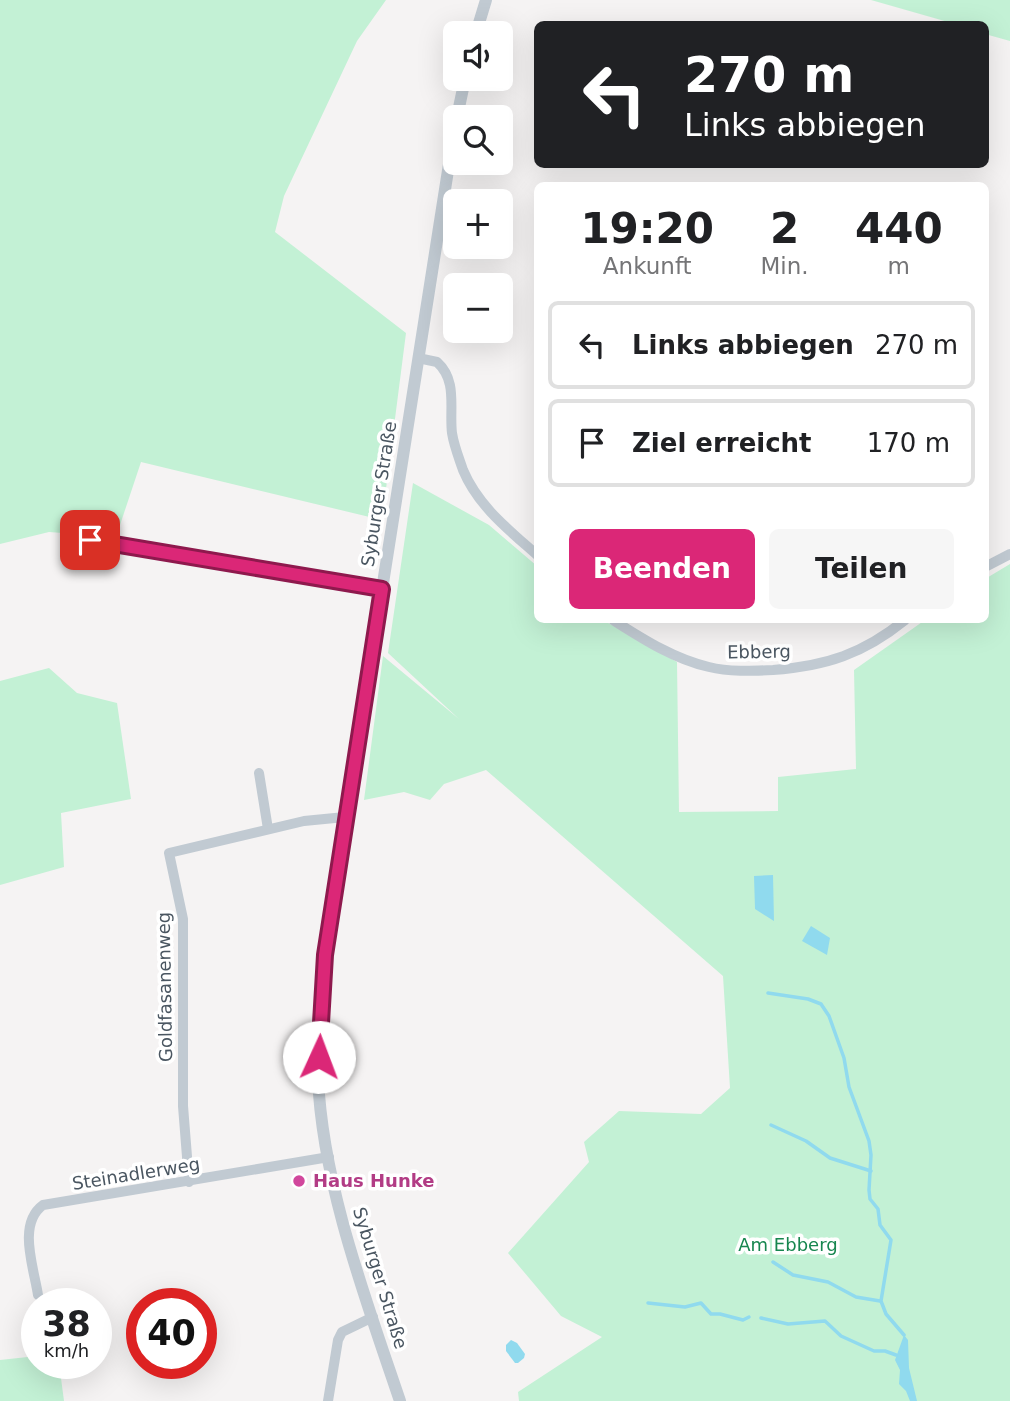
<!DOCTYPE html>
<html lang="de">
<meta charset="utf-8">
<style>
:root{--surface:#fff;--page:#f6f6f6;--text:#202124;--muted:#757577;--line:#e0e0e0;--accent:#db2777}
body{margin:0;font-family:"DejaVu Sans",sans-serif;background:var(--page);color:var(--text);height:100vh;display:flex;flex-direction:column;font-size:26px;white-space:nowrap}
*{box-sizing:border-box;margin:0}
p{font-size:23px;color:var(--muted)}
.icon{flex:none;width:38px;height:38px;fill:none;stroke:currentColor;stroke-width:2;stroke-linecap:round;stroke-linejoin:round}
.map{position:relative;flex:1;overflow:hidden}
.sheet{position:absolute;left:534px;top:182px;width:455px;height:441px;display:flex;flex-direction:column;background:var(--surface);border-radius:10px;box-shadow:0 7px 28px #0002}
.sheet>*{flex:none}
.banner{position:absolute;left:534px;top:21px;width:455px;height:147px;border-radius:10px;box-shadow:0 7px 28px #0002;background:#202124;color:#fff;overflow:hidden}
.controls{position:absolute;left:443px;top:21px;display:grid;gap:14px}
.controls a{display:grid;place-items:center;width:70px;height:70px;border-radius:10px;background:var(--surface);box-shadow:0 7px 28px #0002;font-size:35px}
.speed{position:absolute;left:21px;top:1288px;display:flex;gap:14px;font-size:35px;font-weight:700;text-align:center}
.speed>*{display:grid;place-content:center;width:91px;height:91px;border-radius:50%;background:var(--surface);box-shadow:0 7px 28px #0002;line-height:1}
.speed small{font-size:18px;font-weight:400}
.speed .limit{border:10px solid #d22;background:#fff;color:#111}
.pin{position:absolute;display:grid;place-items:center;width:60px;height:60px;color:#fff;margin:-30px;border-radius:14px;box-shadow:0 4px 10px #0006}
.me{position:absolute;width:77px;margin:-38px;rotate:2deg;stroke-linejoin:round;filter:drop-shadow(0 0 5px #0008)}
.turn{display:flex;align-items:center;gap:24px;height:147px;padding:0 35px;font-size:32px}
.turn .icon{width:91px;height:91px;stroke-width:2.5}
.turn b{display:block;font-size:49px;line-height:60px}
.eta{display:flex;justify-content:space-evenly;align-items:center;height:119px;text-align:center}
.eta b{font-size:42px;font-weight:600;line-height:49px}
.action{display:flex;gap:14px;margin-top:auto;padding:14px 35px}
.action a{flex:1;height:80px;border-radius:10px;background:var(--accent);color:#fff;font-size:28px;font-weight:600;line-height:80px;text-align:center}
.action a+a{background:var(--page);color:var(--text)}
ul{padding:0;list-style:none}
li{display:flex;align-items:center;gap:21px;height:88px;margin:0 14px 10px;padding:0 21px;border:4px solid var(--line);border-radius:10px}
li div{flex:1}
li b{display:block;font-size:26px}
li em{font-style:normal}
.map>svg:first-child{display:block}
.green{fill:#c3f1d5}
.water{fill:#90daee}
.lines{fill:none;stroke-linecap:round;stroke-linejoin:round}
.stream{stroke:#90daee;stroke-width:3.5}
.minor{stroke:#c1cad2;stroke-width:10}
.tertiary{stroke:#c1cad2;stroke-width:12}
.route-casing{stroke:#8e194d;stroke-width:18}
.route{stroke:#db2777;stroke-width:12}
.hotel-dot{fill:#d1479c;stroke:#fff;stroke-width:2.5}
.labels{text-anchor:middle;stroke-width:7;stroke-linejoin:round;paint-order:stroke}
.street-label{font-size:18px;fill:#4a5661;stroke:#fff}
.hotel-label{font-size:18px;font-weight:bold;fill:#b23c85;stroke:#fff;text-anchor:start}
.park-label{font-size:18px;fill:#17864f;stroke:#fff}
</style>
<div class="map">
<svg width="1010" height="1401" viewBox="0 0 1010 1401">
<rect width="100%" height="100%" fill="#f5f3f3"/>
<!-- green -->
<g class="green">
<polygon points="0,0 386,0 357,41 284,196 275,232 406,333 382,520 141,462 116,537 49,532 0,544"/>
<polygon points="871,0 1010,0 1010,41 985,34 985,24 955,24"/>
<polygon points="413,483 489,525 537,566 537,620 603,620 677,662 679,812 778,811 778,777 856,769 854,670 925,620 985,620 985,579 1010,564 1010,1401 519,1401 518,1392 602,1337 561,1316 508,1253 589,1162 584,1142 619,1111 701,1114 730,1088 723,976 486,770 444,784 430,800 404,792 364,800 383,656 459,719 388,653"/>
<polygon points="49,668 77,693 117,703 131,799 61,813 64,867 0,885 0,681"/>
<polygon points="37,1356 37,1363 59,1363 64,1401 0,1401 0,1360"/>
</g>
<!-- water -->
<g class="water">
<polygon points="773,875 774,921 755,909 754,876"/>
<polygon points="811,926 830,938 827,955 802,941"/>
<polygon points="904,1335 908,1340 909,1368 917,1401 910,1401 906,1391 899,1384 900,1370 895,1360"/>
<polygon points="511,1340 517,1343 525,1354 524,1358 518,1363 515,1363 506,1351 506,1345"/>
</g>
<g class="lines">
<!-- stream -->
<g class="stream">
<polyline points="768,993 808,999 821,1004 829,1016 844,1058 849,1087 869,1141 871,1155 869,1190 870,1199 878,1209 880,1225 891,1240 881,1301 886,1314 904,1335"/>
<polyline points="771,1125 806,1141 830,1158 871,1171"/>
<polyline points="773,1262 793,1275 828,1282 856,1297 880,1301"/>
<polyline points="648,1303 685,1307 701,1303 711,1314 720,1314 743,1320 749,1317"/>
<polyline points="761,1318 788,1324 825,1321 841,1336 874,1351 885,1351 896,1355"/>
</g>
<!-- minor -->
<g class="minor">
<path d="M418,358l19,4c21,19 12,46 15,71 2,13 7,25 11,37 15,36 46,60 74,85"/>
<polyline points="66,535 139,550 382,589"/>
<polyline points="985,567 1010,554"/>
<path d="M613,620c30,19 61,39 96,47 20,5 42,4 64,3 53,-4 90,-16 132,-50"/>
<polyline points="259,773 268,829"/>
<polyline points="189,1182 183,1106 183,919 169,853 304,821 345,817"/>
<path d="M38,1295c-4,-27 -21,-71 5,-90l286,-48"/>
<polyline points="328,1401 338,1340 342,1332 373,1317"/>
</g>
<!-- tertiary -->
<g class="tertiary">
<polyline points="476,33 486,0"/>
<polyline points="457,117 465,79"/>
<path d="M400,1401c-34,-101 -78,-218 -82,-324 -1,-57 6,-114 14,-170l123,-781"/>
</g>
</g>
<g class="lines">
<defs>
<polyline id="route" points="90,540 382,589 325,955 319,1057"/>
</defs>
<!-- route casing -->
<use href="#route" class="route-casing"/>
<!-- route -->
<use href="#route" class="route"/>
</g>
<!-- markers -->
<circle class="hotel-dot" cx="299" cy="1181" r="7"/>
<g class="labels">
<!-- street labels -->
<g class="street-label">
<text transform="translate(379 494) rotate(-81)" y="6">Syburger Straße</text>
<text transform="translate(759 652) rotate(-1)" y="6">Ebberg</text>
<text transform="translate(165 987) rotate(-91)" y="6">Goldfasanenweg</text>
<text transform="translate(136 1174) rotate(-9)" y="6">Steinadlerweg</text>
<text transform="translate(380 1278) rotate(73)" y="6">Syburger Straße</text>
</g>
<!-- hotel labels -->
<g class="hotel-label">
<text x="313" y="1187">Haus Hunke</text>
</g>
<!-- park labels -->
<g class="park-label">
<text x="788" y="1251">Am Ebberg</text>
</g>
</g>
</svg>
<div class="controls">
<a><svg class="icon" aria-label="sound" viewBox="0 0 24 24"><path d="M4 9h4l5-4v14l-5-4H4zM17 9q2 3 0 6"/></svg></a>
<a><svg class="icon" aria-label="search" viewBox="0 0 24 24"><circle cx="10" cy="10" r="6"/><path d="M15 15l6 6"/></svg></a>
<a>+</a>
<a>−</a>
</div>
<div class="speed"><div>38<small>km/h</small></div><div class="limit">40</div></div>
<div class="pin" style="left:90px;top:540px;background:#d93025"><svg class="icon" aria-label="arrive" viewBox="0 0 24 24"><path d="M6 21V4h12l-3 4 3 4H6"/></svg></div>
<svg class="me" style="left:319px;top:1057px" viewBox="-20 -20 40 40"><circle r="19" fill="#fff"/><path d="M0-13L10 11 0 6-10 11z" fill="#db2777"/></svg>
<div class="banner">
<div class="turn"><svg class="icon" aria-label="left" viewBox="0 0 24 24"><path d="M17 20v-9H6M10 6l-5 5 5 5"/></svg><div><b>270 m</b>Links abbiegen</div></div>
</div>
<section class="sheet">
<div class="eta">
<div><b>19:20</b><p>Ankunft</p></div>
<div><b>2</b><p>Min.</p></div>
<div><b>440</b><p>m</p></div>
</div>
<ul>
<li><svg class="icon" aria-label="left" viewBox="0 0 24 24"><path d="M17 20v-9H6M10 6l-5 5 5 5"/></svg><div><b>Links abbiegen</b></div><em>270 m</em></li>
<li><svg class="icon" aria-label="arrive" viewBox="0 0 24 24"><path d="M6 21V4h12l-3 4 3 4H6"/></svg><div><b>Ziel erreicht</b></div><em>170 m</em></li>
</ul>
<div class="action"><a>Beenden</a><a>Teilen</a></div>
</section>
</div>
